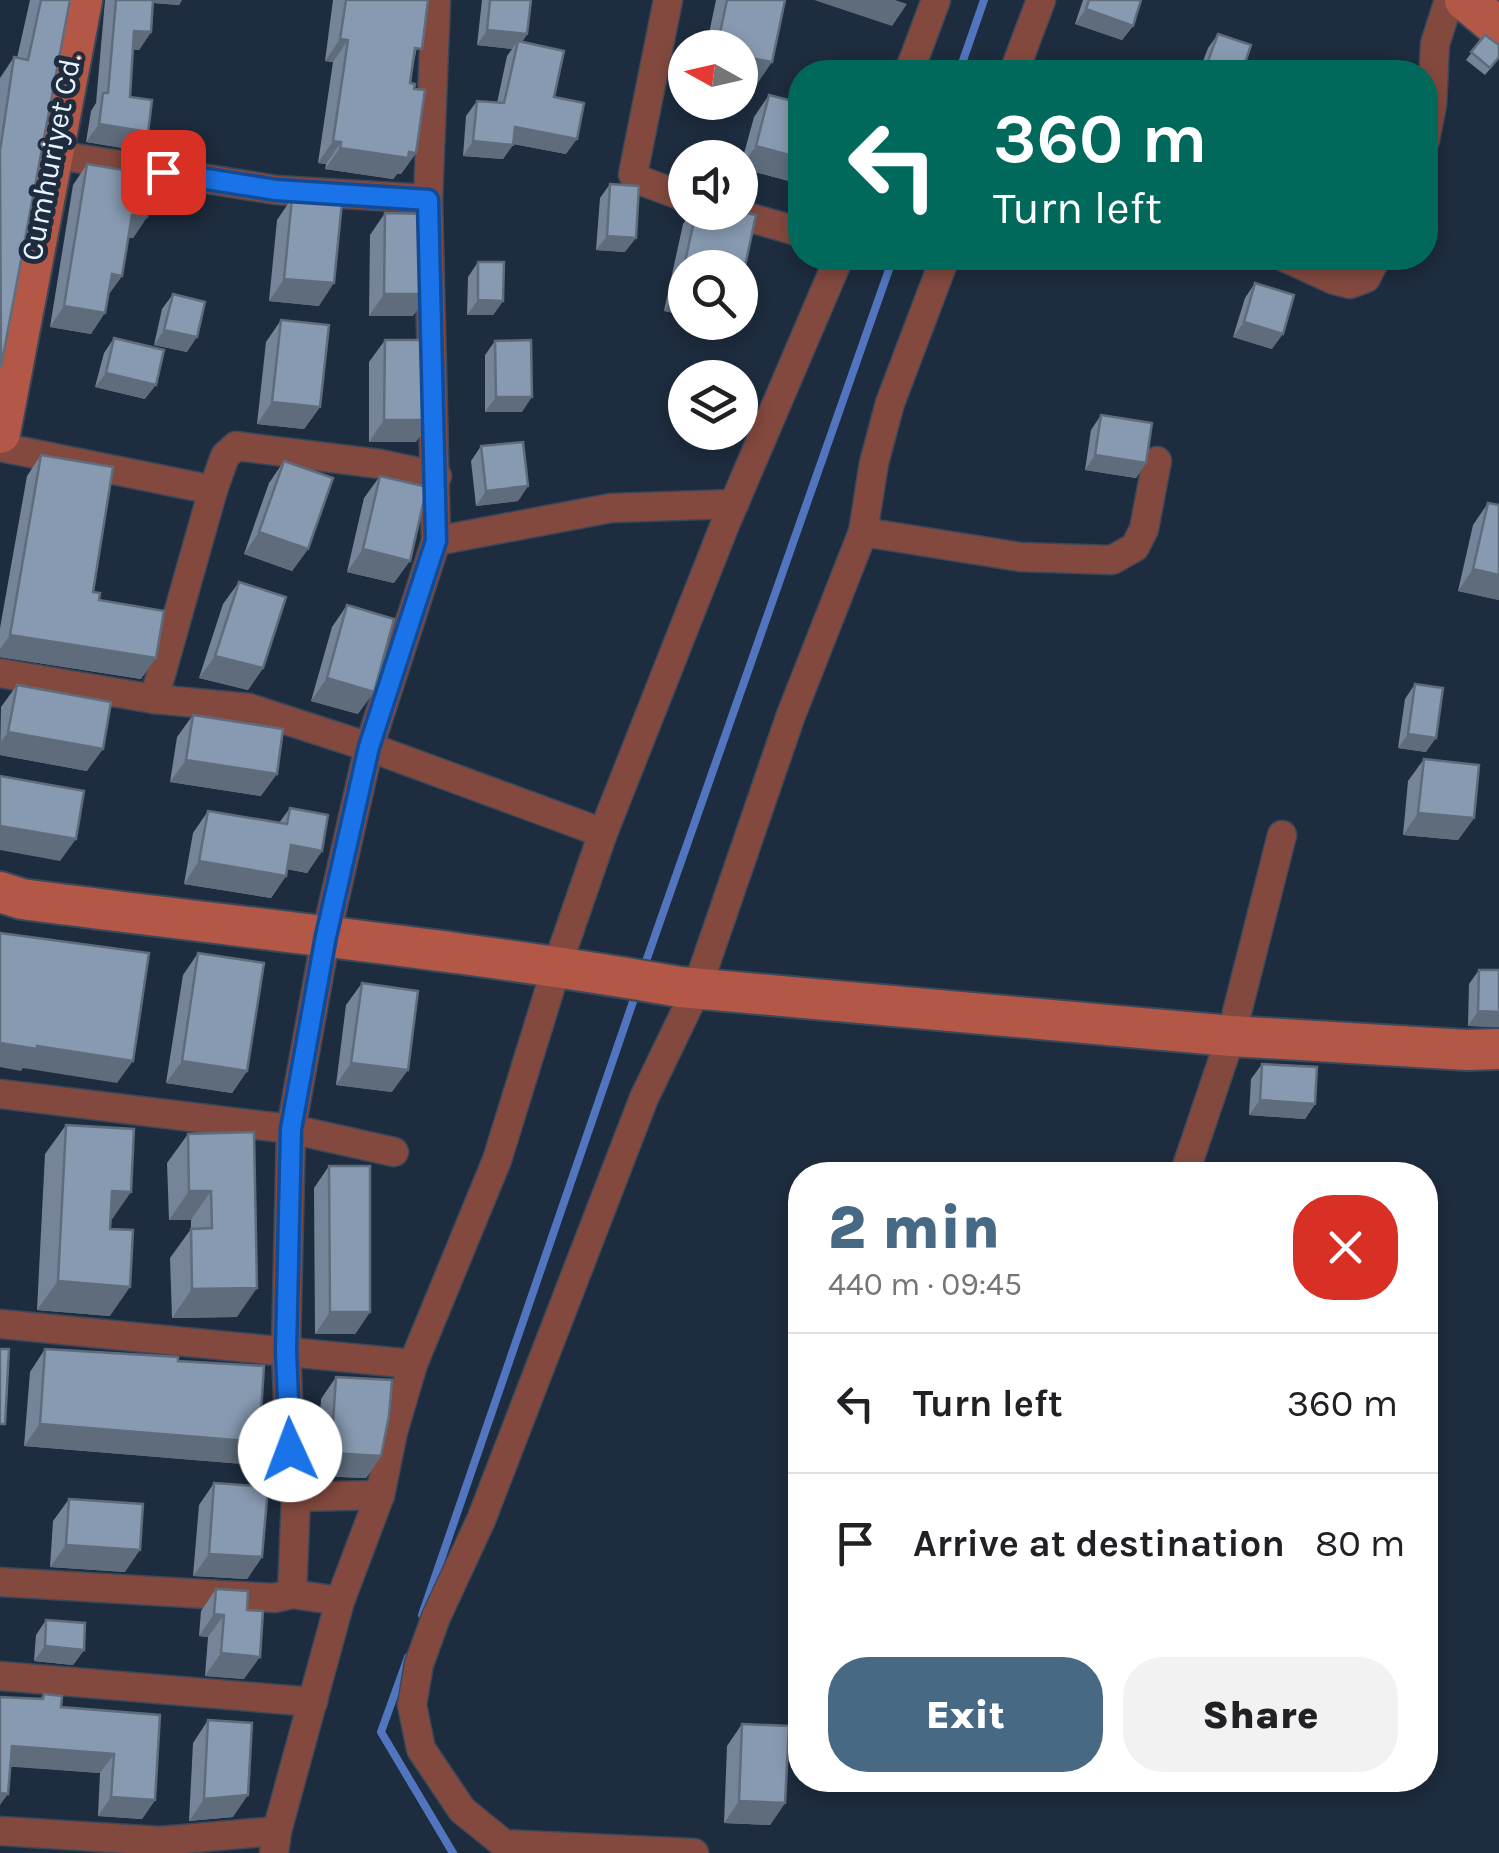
<!DOCTYPE html>
<meta charset="utf-8">
<style>
:root{--surface:#fff;--page:#f2f2f2;--text:#202124;--muted:#757577;--line:#e0e0e0;--accent:#476983}
body{margin:0;font-family:Karla,sans-serif;background:var(--page);color:var(--text);height:100vh;display:flex;flex-direction:column;font-size:38px;white-space:nowrap}
*{box-sizing:border-box;margin:0}
p{font-size:32px;color:var(--muted)}
.icon{flex:none;width:55px;height:55px;fill:none;stroke:currentColor;stroke-width:2;stroke-linecap:round;stroke-linejoin:round}
.map{position:relative;flex:1;overflow:hidden}
.details{position:absolute;left:788px;top:1162px;width:650px;height:630px;display:flex;flex-direction:column;background:var(--surface);border-radius:40px;box-shadow:0 5px 15px #0003}
.details>*{flex:none}
.guide{position:absolute;left:788px;top:60px;width:650px;height:210px;border-radius:40px;box-shadow:0 5px 15px #0003;background:#00695c;color:#fff;overflow:hidden}
.needle{width:65px;rotate:278deg}
.controls{position:absolute;left:668px;top:30px;display:grid;gap:20px}
.controls a{display:grid;place-items:center;width:90px;height:90px;border-radius:50%;background:var(--surface);box-shadow:0 5px 15px #0003;font-size:50px}
.pin{position:absolute;display:grid;place-items:center;width:85px;height:85px;color:#fff;margin:-42px;border-radius:20px;box-shadow:0 5px 15px #0006}
.me{position:absolute;width:110px;margin:-55px;rotate:358deg;stroke-linejoin:round;filter:drop-shadow(0 0 8px #0008)}
.turn{display:flex;align-items:center;gap:35px;height:210px;padding:0 40px;font-size:45px}
.turn .icon{width:130px;height:130px;stroke-width:2.5}
.turn b{display:block;font-size:70px;line-height:85px}
.round{display:grid;place-items:center;flex:none;width:105px;height:105px;border-radius:40px;background:var(--page)}
.overview{display:flex;align-items:center;justify-content:space-between;height:170px;padding:0 40px}
h1{font-size:60px;font-weight:800;line-height:75px;color:var(--accent)}
.primary-button{display:flex;gap:20px;margin-top:auto;padding:20px 40px}
.primary-button a{flex:1;height:115px;border-radius:40px;background:var(--accent);color:#fff;font-size:40px;font-weight:800;line-height:115px;text-align:center}
.primary-button a+a{background:var(--page);color:var(--text)}
ul{padding:0;list-style:none}
li{display:flex;align-items:center;gap:30px;height:140px;padding:0 40px;border-top:2px solid var(--line)}
li div{flex:1}
li b{display:block;font-size:38px}
li em{font-style:normal}
.map>svg:first-child{display:block}
.lines{fill:none;stroke-linecap:round;stroke-linejoin:round}
.stream{stroke:#5176bf;stroke-width:8}
.street-casing{stroke:#3a4859;stroke-width:31}
.secondary-casing{stroke:#3a4859;stroke-width:44}
.street{stroke:#83493e;stroke-width:28}
.secondary{stroke:#b35847;stroke-width:40}
.wall{fill:#758498}
.shaded-wall{fill:#5f6c7c}
.building{fill:#889ab1;stroke:#5f6c7c;stroke-width:2.5}
.route-casing{stroke:#114b97;stroke-width:25}
.route{stroke:#1a73e8;stroke-width:18}
.labels{text-anchor:middle;stroke-width:10;stroke-linejoin:round;paint-order:stroke}
.street-label{font-size:30px;fill:#ebf3fd;stroke:#1d2c3e}
</style>
<div class="map">
<svg width="1499" height="1853" viewBox="0 0 1499 1853">
<rect width="100%" height="100%" fill="#1d2c3e"/>
<g class="lines">
<!-- stream -->
<g class="stream">
<polyline points="959,72 984,0"/>
<polyline points="644,967 893,258"/>
<polyline points="422,1615 637,990"/>
<polyline points="408,1657 381,1732 453,1853"/>
</g>
<defs>
<g id="street">
<polyline points="668,0 633,174 639,180 685,197"/>
<polyline points="909,72 936,0"/>
<polyline points="1014,72 1041,0"/>
<polyline points="1425,140 1432,105 1435,44 1449,0"/>
<polyline points="50,154 276,190 428,199"/>
<polyline points="730,212 800,232"/>
<polyline points="1286,258 1334,280 1350,284 1366,278 1376,258"/>
<polyline points="0,447 213,490"/>
<polyline points="863,532 874,463 890,403 945,258"/>
<polyline points="436,541 611,508 734,504"/>
<polyline points="0,673 154,699 249,708 369,747 603,833"/>
<polyline points="154,699 213,490 225,456 236,446 380,464 437,476"/>
<polyline points="0,1094 291,1129 394,1152"/>
<polyline points="1184,1175 1231,1036 1282,835"/>
<polyline points="0,1324 413,1364"/>
<polyline points="296,1497 380,1495"/>
<polyline points="0,1582 274,1598 292,1594 340,1601"/>
<polyline points="292,1594 296,1497 286,1464 290,1450 286,1349 291,1129 326,936 369,747 436,541 428,199 436,0"/>
<polyline points="0,1676 313,1702"/>
<polyline points="0,1831 160,1841 277,1831"/>
<polyline points="274,1853 277,1831 340,1601 380,1495 393,1432 413,1364 497,1160 556,969 603,833 724,527 839,258"/>
<polyline points="694,1853 504,1844 462,1810 421,1749 412,1705 419,1664 436,1617 481,1520 644,1098 697,988 791,715 863,532 1020,557 1112,560 1135,547 1144,529 1157,461"/>
</g>
<g id="secondary">
<polyline points="1465,0 1499,28"/>
<polyline points="0,433 82,0"/>
<path d="M0,892l22,7c219,29 440,50 658,88l551,49 236,14 32,-1"/>
</g>
</defs>
<!-- street casing -->
<use href="#street" class="street-casing"/>
<!-- secondary casing -->
<use href="#secondary" class="secondary-casing"/>
<!-- street -->
<use href="#street" class="street"/>
<!-- secondary -->
<use href="#secondary" class="secondary"/>
</g>
<!-- wall -->
<g class="wall">
<polygon points="30,0 70,0 0,368 0,78 14,57 17,58"/>
<polygon points="105,0 182,0 179,5 153,3 151,32 139,50 133,49 130,97 148,132 135,150 86,142 91,111 96,103"/>
<polygon points="333,0 428,0 414,61 410,83 416,153 401,174 397,174 393,179 325,169 326,164 318,163 333,62 325,61"/>
<polygon points="482,0 531,0 527,34 522,42 554,97 566,154 513,144 503,159 463,156 466,116 477,101 497,103 507,56 512,49 477,45"/>
<polygon points="716,0 785,0 757,84 740,81 740,48 706,48"/>
<polygon points="1083,0 1141,0 1133,26 1122,40 1075,24"/>
<polygon points="1218,34 1242,72 1199,72 1208,48"/>
<polygon points="1485,35 1499,58 1485,75 1466,60"/>
<polygon points="769,95 800,103 800,184 740,168 754,117"/>
<polygon points="87,164 147,217 133,238 128,237 122,276 109,294 91,334 50,327 73,185"/>
<polygon points="610,184 625,252 596,250 600,198"/>
<polygon points="292,198 319,306 269,301 277,220"/>
<polygon points="691,212 740,212 685,315 664,311 683,224"/>
<polygon points="385,213 413,316 369,316 370,235"/>
<polygon points="478,262 503,301 493,315 467,315 468,277"/>
<polygon points="1255,283 1272,349 1233,337 1245,298"/>
<polygon points="173,294 187,352 154,345 162,309"/>
<polygon points="281,320 320,407 304,429 257,424 266,342"/>
<polygon points="114,338 145,399 95,387 104,353"/>
<polygon points="385,340 416,442 369,442 369,362"/>
<polygon points="495,341 522,412 485,412 485,355"/>
<polygon points="1101,415 1146,463 1136,478 1085,470 1091,430"/>
<polygon points="481,446 528,486 518,501 476,506 471,461"/>
<polygon points="41,455 93,592 141,679 0,657 0,628 27,476"/>
<polygon points="284,461 308,549 292,571 244,554 269,483"/>
<polygon points="380,476 394,583 347,572 364,498"/>
<polygon points="1488,503 1499,505 1499,600 1458,591 1473,525"/>
<polygon points="239,582 263,668 248,690 199,678 223,604"/>
<polygon points="347,605 358,714 311,701 332,627"/>
<polygon points="1415,684 1426,752 1398,748 1405,699"/>
<polygon points="17,685 87,771 0,755 1,707"/>
<polygon points="193,715 261,796 170,782 177,737"/>
<polygon points="1424,759 1474,818 1458,840 1403,835 1408,781"/>
<polygon points="290,808 322,851 307,873 287,869 286,876 271,898 184,884 193,833 208,811 279,823"/>
<polygon points="198,953 247,1071 232,1093 166,1083 183,975"/>
<polygon points="1479,970 1499,1027 1468,1026 1469,984"/>
<polygon points="362,983 392,1092 336,1085 346,1005"/>
<polygon points="1262,1064 1315,1104 1305,1119 1249,1115 1251,1079"/>
<polygon points="66,1125 110,1221 110,1316 37,1310 45,1154"/>
<polygon points="254,1132 237,1317 172,1318 170,1258 191,1229 191,1220 169,1220 167,1163 188,1134"/>
<polygon points="329,1166 370,1312 355,1334 315,1334 314,1188"/>
<polygon points="45,1349 178,1361 259,1442 243,1464 24,1446 30,1372"/>
<polygon points="336,1377 381,1456 366,1478 316,1476 321,1399"/>
<polygon points="214,1483 262,1557 247,1579 193,1576 199,1505"/>
<polygon points="69,1499 125,1572 50,1567 53,1521"/>
<polygon points="216,1589 244,1679 205,1676 208,1637 199,1636 201,1611"/>
<polygon points="46,1620 84,1650 73,1665 34,1661 36,1635"/>
<polygon points="44,1694 61,1707 160,1715 155,1800 142,1819 98,1816 100,1773 10,1766 0,1697 40,1699"/>
<polygon points="208,1720 233,1817 189,1821 193,1743"/>
<polygon points="742,1724 785,1803 770,1825 724,1823 727,1746"/>
</g>
<!-- shaded-wall -->
<g class="shaded-wall">
<polygon points="143,0 182,0 179,5 141,2"/>
<polygon points="814,0 895,0 907,4 892,26"/>
<polygon points="1086,9 1133,26 1122,40 1075,24"/>
<polygon points="487,30 527,34 517,49 518,41 512,49 477,45"/>
<polygon points="134,31 151,32 139,50 122,49"/>
<polygon points="340,39 348,40 333,62 325,61"/>
<polygon points="742,56 772,62 757,84 740,81 740,59"/>
<polygon points="99,124 148,132 135,150 86,142"/>
<polygon points="515,127 577,139 566,154 504,142"/>
<polygon points="333,141 341,142 326,164 318,163"/>
<polygon points="473,141 513,145 503,159 463,156"/>
<polygon points="756,146 800,158 800,184 740,168"/>
<polygon points="340,148 409,152 416,153 401,174 397,174 393,179 325,169"/>
<polygon points="132,215 147,217 133,238 117,236"/>
<polygon points="607,236 636,238 625,252 596,250"/>
<polygon points="112,274 122,276 107,296"/>
<polygon points="284,279 334,283 319,306 269,301"/>
<polygon points="679,289 685,290 685,315 664,311"/>
<polygon points="384,294 429,294 413,316 369,316"/>
<polygon points="478,300 503,301 493,315 467,315"/>
<polygon points="64,306 105,313 91,334 50,327"/>
<polygon points="1244,322 1283,334 1272,349 1233,337"/>
<polygon points="164,330 197,337 187,352 154,345"/>
<polygon points="106,373 156,385 145,399 95,387"/>
<polygon points="496,397 532,397 522,412 485,412"/>
<polygon points="272,402 320,407 304,429 257,424"/>
<polygon points="384,420 432,420 416,442 369,442"/>
<polygon points="1095,455 1146,463 1136,478 1085,470"/>
<polygon points="528,486 518,501 476,506 486,491"/>
<polygon points="259,532 308,549 292,571 244,554"/>
<polygon points="363,549 410,561 394,583 347,572"/>
<polygon points="1473,569 1499,575 1499,600 1458,591"/>
<polygon points="10,635 156,658 141,679 0,657 0,649"/>
<polygon points="215,656 263,668 248,690 199,678"/>
<polygon points="327,678 374,692 358,714 311,701"/>
<polygon points="8,732 103,749 87,771 0,755 0,743"/>
<polygon points="1408,734 1436,738 1426,752 1398,748"/>
<polygon points="186,760 277,774 261,796 170,782"/>
<polygon points="1418,813 1474,818 1458,840 1403,835"/>
<polygon points="0,826 76,839 60,861 0,850"/>
<polygon points="291,845 322,851 307,873 276,867"/>
<polygon points="199,861 286,876 271,898 184,884"/>
<polygon points="1478,1011 1499,1012 1499,1027 1468,1026"/>
<polygon points="0,1043 37,1046 133,1061 117,1083 23,1068 21,1071 0,1067"/>
<polygon points="182,1061 247,1071 232,1093 166,1083"/>
<polygon points="351,1063 408,1070 392,1092 336,1085"/>
<polygon points="1260,1100 1315,1104 1305,1119 1249,1115"/>
<polygon points="112,1191 131,1192 111,1221"/>
<polygon points="189,1191 211,1191 191,1220 169,1220"/>
<polygon points="58,1281 130,1287 110,1316 37,1310"/>
<polygon points="257,1288 237,1317 172,1318 192,1289"/>
<polygon points="330,1312 370,1312 355,1334 315,1334"/>
<polygon points="40,1424 259,1442 243,1464 24,1446"/>
<polygon points="331,1453 381,1456 366,1478 316,1476"/>
<polygon points="66,1545 140,1550 125,1572 50,1567"/>
<polygon points="209,1554 262,1557 247,1579 193,1576"/>
<polygon points="214,1614 224,1615 208,1637 199,1636"/>
<polygon points="45,1646 84,1650 73,1665 34,1661"/>
<polygon points="221,1653 260,1657 244,1679 205,1676"/>
<polygon points="12,1746 114,1754 100,1773 0,1766"/>
<polygon points="0,1793 8,1794 0,1805"/>
<polygon points="248,1795 233,1817 189,1821 204,1799"/>
<polygon points="111,1797 155,1800 142,1819 98,1816"/>
<polygon points="739,1801 785,1803 770,1825 724,1823"/>
</g>
<!-- building -->
<g class="building">
<polygon points="41,0 70,0 1,367 0,151 14,57 28,60"/>
<polygon points="116,0 153,0 151,32 134,31 130,97 152,100 148,132 99,124 103,93 108,93"/>
<polygon points="346,0 428,0 422,49 415,48 410,83 415,84 414,89 425,90 416,153 409,152 408,158 340,148 341,142 333,141 348,40 340,39"/>
<polygon points="490,0 531,0 527,34 487,30"/>
<polygon points="727,0 785,0 772,62 742,56 743,52 740,52 740,48 717,47"/>
<polygon points="1089,0 1141,0 1133,26 1086,9"/>
<polygon points="1218,34 1251,45 1242,72 1214,72 1205,69"/>
<polygon points="1485,35 1499,45 1499,57 1490,68 1471,52"/>
<polygon points="518,41 564,51 554,97 584,103 577,139 515,127 513,145 473,141 477,101 504,103"/>
<polygon points="769,95 800,103 800,158 756,146"/>
<polygon points="87,164 154,175 147,217 132,215 122,276 112,274 105,313 64,306"/>
<polygon points="610,184 639,186 636,238 607,236"/>
<polygon points="292,198 342,202 334,283 284,279"/>
<polygon points="696,212 740,212 756,215 740,289 740,268 685,268 685,290 679,289"/>
<polygon points="385,213 427,214 429,294 384,294"/>
<polygon points="478,262 504,262 503,301 478,300"/>
<polygon points="1255,283 1294,295 1283,334 1244,322"/>
<polygon points="173,294 205,302 197,337 164,330"/>
<polygon points="281,320 329,325 320,407 272,402"/>
<polygon points="114,338 164,350 156,385 106,373"/>
<polygon points="385,340 430,340 432,420 384,420"/>
<polygon points="531,340 532,397 496,397 495,341"/>
<polygon points="1101,415 1152,423 1146,463 1095,455"/>
<polygon points="523,442 528,486 486,491 481,446"/>
<polygon points="41,455 113,467 93,592 100,593 99,600 164,611 156,658 10,635"/>
<polygon points="284,461 333,478 308,549 259,532"/>
<polygon points="380,476 427,487 410,561 363,549"/>
<polygon points="1488,503 1499,505 1499,575 1473,569"/>
<polygon points="239,582 286,597 263,668 215,656"/>
<polygon points="347,605 394,619 374,692 327,678"/>
<polygon points="1415,684 1443,688 1436,738 1408,734"/>
<polygon points="17,685 111,702 103,749 8,732"/>
<polygon points="193,715 283,729 277,774 186,760"/>
<polygon points="1424,759 1479,765 1474,818 1418,813"/>
<polygon points="0,776 84,791 76,839 0,826"/>
<polygon points="290,808 328,815 322,851 291,845 286,876 199,861 208,811 287,824"/>
<polygon points="0,933 149,953 133,1061 37,1046 37,1049 0,1043"/>
<polygon points="198,953 264,963 247,1071 182,1061"/>
<polygon points="1479,970 1499,970 1499,1012 1478,1011"/>
<polygon points="362,983 418,991 408,1070 351,1063"/>
<polygon points="1262,1064 1317,1067 1315,1104 1260,1100"/>
<polygon points="66,1125 134,1129 131,1192 112,1191 110,1229 133,1230 130,1287 58,1281"/>
<polygon points="254,1132 257,1288 192,1289 191,1229 212,1228 211,1191 189,1191 188,1134"/>
<polygon points="329,1166 370,1166 370,1312 330,1312"/>
<polygon points="0,1349 9,1349 5,1424 0,1424"/>
<polygon points="45,1349 178,1357 178,1361 264,1366 259,1442 40,1424"/>
<polygon points="336,1377 392,1380 389,1416 381,1456 331,1453"/>
<polygon points="214,1483 268,1487 262,1557 209,1554"/>
<polygon points="69,1499 143,1504 140,1550 66,1545"/>
<polygon points="216,1589 248,1591 247,1610 263,1611 260,1657 221,1653 224,1615 214,1614"/>
<polygon points="46,1620 85,1623 84,1650 45,1646"/>
<polygon points="44,1694 62,1696 61,1707 160,1715 155,1800 111,1797 114,1754 12,1746 8,1794 0,1793 0,1697 43,1699"/>
<polygon points="208,1720 252,1723 248,1795 204,1799"/>
<polygon points="742,1724 789,1726 785,1803 739,1801"/>
</g>
<g class="lines">
<defs>
<polyline id="route" points="163,172 276,190 428,200 436,541 369,747 326,936 291,1129 286,1350 290,1450"/>
</defs>
<!-- route casing -->
<use href="#route" class="route-casing"/>
<!-- route -->
<use href="#route" class="route"/>
</g>
<g class="labels">
<!-- street labels -->
<g class="street-label">
<text transform="translate(51 157) rotate(-79)" y="10">Cumhuriyet Cd.</text>
</g>
</g>
</svg>
<div class="controls">
<a><svg class="needle" viewBox="-14 -14 28 28"><path d="M0-13l5 13h-10z" fill="#e53935"/><path d="M0 13l5-13h-10z" fill="#757577"/></svg></a>
<a><svg class="icon" aria-label="sound" viewBox="0 0 24 24"><path d="M4 9h4l5-4v14l-5-4H4zM17 9q2 3 0 6"/></svg></a>
<a><svg class="icon" aria-label="search" viewBox="0 0 24 24"><circle cx="10" cy="10" r="6"/><path d="M15 15l6 6"/></svg></a>
<a><svg class="icon" aria-label="layers" viewBox="0 0 24 24"><path d="M12 4l9 5-9 5-9-5zM3 14l9 5 9-5"/></svg></a>
</div>
<div class="pin" style="left:163px;top:172px;background:#d93025"><svg class="icon" aria-label="arrive" viewBox="0 0 24 24"><path d="M6 21V4h12l-3 4 3 4H6"/></svg></div>
<svg class="me" style="left:290px;top:1450px" viewBox="-20 -20 40 40"><circle r="19" fill="#fff"/><path d="M0-13L10 11 0 6-10 11z" fill="#1a73e8"/></svg>
<div class="guide">
<div class="turn"><svg class="icon" aria-label="left" viewBox="0 0 24 24"><path d="M17 20v-9H6M10 6l-5 5 5 5"/></svg><div><b>360 m</b>Turn left</div></div>
</div>
<section class="details">
<div class="overview"><div><h1>2 min</h1><p>440 m · 09:45</p></div><a class="round" style="background:#d93025;color:#fff"><svg class="icon" aria-label="close" viewBox="0 0 24 24"><path d="M6 6l12 12M18 6L6 18"/></svg></a></div>
<ul>
<li><svg class="icon" aria-label="left" viewBox="0 0 24 24"><path d="M17 20v-9H6M10 6l-5 5 5 5"/></svg><div><b>Turn left</b></div><em>360 m</em></li>
<li><svg class="icon" aria-label="arrive" viewBox="0 0 24 24"><path d="M6 21V4h12l-3 4 3 4H6"/></svg><div><b>Arrive at destination</b></div><em>80 m</em></li>
</ul>
<div class="primary-button"><a>Exit</a><a>Share</a></div>
</section>
</div>
